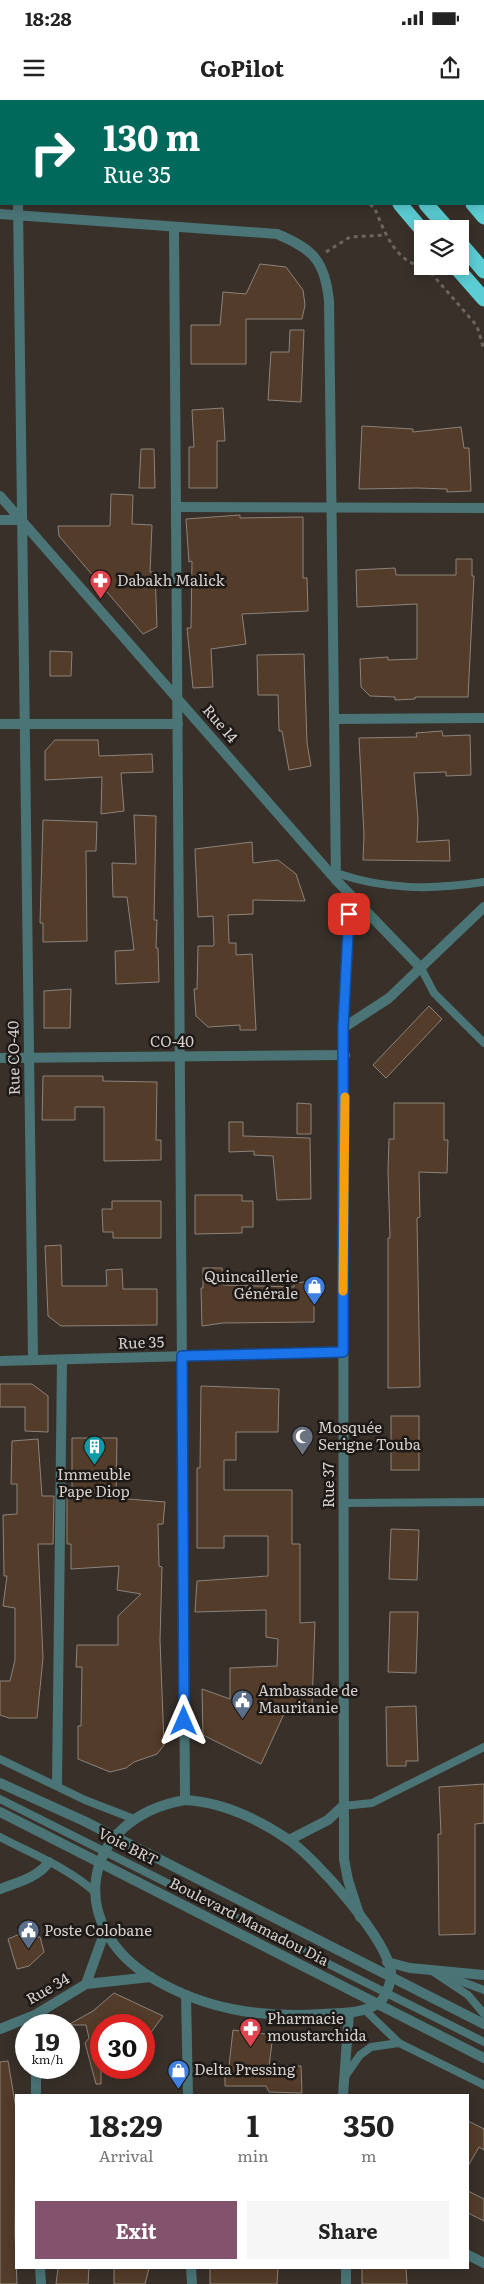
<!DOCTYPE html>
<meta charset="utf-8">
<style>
:root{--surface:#fff;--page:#f6f6f6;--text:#222;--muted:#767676;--accent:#83536d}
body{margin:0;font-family:Literata,serif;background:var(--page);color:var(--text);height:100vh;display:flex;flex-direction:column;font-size:19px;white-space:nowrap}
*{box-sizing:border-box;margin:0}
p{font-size:16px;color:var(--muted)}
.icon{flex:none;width:28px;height:28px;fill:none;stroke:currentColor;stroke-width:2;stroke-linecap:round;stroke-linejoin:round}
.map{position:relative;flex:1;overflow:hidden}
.drawer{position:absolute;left:15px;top:1994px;width:454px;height:175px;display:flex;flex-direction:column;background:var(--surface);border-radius:0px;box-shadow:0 2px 12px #0003}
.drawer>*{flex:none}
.top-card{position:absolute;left:0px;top:0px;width:485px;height:105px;box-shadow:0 2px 12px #0003;background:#00695c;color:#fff;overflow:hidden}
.buttons{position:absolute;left:414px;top:120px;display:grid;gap:10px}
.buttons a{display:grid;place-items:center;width:55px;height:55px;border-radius:0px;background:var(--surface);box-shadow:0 2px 12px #0003;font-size:25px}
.speed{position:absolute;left:15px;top:1914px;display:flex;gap:10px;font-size:25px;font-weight:700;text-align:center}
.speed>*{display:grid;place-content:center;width:65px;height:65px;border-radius:50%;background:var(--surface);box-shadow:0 2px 12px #0003;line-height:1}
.speed small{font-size:12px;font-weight:400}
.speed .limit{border:8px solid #d22;background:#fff;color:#111}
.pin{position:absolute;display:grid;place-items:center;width:42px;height:42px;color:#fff;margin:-21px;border-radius:10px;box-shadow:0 2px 8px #0006}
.me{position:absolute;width:55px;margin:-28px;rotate:0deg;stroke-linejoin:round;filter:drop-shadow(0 0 4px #0008)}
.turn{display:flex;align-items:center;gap:18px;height:105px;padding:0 20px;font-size:22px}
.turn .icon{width:65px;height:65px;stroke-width:2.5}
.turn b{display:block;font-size:35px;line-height:42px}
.eta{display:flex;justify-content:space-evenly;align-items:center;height:85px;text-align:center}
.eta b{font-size:30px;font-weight:700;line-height:35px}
.cta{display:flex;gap:10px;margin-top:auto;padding:10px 20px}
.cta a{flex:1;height:58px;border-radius:0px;background:var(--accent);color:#fff;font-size:20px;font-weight:700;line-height:58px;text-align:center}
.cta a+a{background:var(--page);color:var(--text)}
.status{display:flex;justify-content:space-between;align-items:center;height:35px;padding:0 25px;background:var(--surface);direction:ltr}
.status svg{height:14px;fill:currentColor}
header{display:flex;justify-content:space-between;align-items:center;height:65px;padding:0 20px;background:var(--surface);font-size:22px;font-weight:700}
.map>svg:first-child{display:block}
.building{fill:#533c29;stroke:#8d837b}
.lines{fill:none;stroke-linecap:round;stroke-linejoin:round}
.path{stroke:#6c655f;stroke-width:3;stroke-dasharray:4 4;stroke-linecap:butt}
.service{stroke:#4a7476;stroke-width:8}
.minor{stroke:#4a7476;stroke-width:10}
.tertiary{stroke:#4a7476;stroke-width:10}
.motorway{stroke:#5bced4;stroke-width:15}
.route-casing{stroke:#114b97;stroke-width:12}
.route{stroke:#1a73e8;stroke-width:9}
.slow{stroke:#f59e0b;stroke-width:9}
.labels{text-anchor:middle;stroke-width:5;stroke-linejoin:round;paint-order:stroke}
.poi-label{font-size:15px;fill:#d6d0cc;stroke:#1d1916;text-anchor:start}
.street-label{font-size:15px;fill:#d6d0cc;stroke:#1d1916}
</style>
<div class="status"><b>18:28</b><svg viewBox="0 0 49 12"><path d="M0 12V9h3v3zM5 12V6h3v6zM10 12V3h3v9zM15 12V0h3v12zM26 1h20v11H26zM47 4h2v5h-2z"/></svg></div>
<header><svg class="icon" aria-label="menu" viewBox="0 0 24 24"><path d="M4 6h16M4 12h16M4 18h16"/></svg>GoPilot<svg class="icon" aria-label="share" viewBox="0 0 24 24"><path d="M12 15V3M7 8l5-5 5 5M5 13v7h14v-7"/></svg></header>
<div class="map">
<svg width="484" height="2184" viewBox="0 0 484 2184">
<rect width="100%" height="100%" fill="#383029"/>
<!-- building -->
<g class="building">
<polygon points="260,164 286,167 303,190 305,205 302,219 246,219 246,264 191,264 191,225 220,225 223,192 246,194"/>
<polygon points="290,230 304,230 301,302 268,300 271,252 289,252"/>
<polygon points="223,308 225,341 217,341 217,388 189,388 189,347 194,347 192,310"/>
<polygon points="362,326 413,329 413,332 461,327 464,348 469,348 471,391 447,392 447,389 418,388 359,389"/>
<polygon points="141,349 154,349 155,388 139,388"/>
<polygon points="111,394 133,395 132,424 152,425 150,472 155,472 157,527 143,534 59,436 58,426 110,426"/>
<polygon points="240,415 240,418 303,417 303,478 307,478 308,511 242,514 246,544 211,549 213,587 193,588 187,528 191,528 192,461 189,462 186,419"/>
<polygon points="456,459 472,459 472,476 474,476 468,597 415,597 415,599 395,600 395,597 370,596 361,587 360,559 388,557 388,560 417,559 417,504 357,507 356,470 395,468 396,475 456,475"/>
<polygon points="50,551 72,552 71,576 50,576"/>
<polygon points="304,554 307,643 311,666 289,670 282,631 279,631 278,595 258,595 257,555"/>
<polygon points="442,631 443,636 470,635 471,675 446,676 446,672 414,673 418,719 417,742 449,740 450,761 363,760 364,735 359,638 417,637 416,633"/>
<polygon points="55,640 98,640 99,656 152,654 153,672 121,673 124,711 101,714 102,677 45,680 45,651"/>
<polygon points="134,715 156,716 154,820 157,820 156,848 158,848 159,882 116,884 115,851 134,850 127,797 113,797 112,763 136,764"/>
<polygon points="43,720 97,722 96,751 86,751 87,841 43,842 43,823 40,823"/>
<polygon points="252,742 253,763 278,760 296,774 305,801 253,800 253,814 228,815 229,843 236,843 236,855 252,854 256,930 240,930 240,925 208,927 196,916 194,889 197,889 198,846 213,846 214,844 213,816 198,817 195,749"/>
<polygon points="71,889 70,928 44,928 44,891"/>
<polygon points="429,906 442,919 386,978 373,965"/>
<polygon points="43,976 103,976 103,981 157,982 156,1040 161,1040 161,1060 104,1061 104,1007 75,1007 75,1020 42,1020"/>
<polygon points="297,1003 311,1004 311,1034 297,1034"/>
<polygon points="394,1003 444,1003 444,1040 448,1040 447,1073 419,1072 420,1117 417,1118 420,1287 388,1288 388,1138 390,1138 388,1071 389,1039 394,1039"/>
<polygon points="229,1022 243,1022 243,1036 310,1038 311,1099 277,1100 273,1056 254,1055 254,1051 229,1052"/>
<polygon points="195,1095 242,1095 242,1101 253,1101 253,1127 242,1127 242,1133 195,1134"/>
<polygon points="112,1101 161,1101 161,1138 113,1138 113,1132 103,1132 102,1109 112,1109"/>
<polygon points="61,1145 62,1186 107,1186 106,1170 122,1169 123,1189 157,1189 157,1225 61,1226 48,1216 45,1146"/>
<polygon points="203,1168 222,1168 223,1185 294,1187 294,1183 314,1181 314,1222 223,1223 202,1226 201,1188 203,1188"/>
<polygon points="0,1284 32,1284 48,1296 48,1332 25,1331 25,1307 0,1307"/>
<polygon points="201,1286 279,1289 278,1332 236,1332 236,1360 224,1360 224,1390 292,1390 292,1444 300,1444 300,1523 315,1522 312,1605 289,1603 261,1664 203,1635 202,1589 230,1599 230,1568 277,1566 278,1539 266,1537 266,1510 195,1512 197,1481 268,1476 268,1436 224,1436 224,1448 197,1448 197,1368 200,1368"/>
<rect x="391" y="1316" width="28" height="54"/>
<polygon points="72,1338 117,1338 116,1398 165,1402 163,1424 158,1424 159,1466 162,1467 160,1540 164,1645 157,1654 134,1662 126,1668 110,1672 78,1659 78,1626 81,1626 82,1567 76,1567 77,1545 118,1545 118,1516 141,1494 117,1490 119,1466 71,1469 71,1444 67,1444 67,1396 72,1396"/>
<polygon points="38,1339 42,1396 54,1396 53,1444 38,1444 43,1558 37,1618 9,1618 0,1615 0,1581 10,1581 15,1560 15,1508 3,1506 7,1476 4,1476 3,1415 17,1414 17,1384 11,1384 12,1341"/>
<polygon points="391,1429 419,1430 417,1480 389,1479"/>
<polygon points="390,1512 418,1512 416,1573 388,1572"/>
<polygon points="416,1606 418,1661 406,1661 406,1666 387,1666 386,1607"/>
<polygon points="484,1684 484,1723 475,1724 475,1834 439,1835 438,1734 441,1734 439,1687"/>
<polygon points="27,1831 30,1837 40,1837 44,1852 29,1866 17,1869 8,1839"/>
<polygon points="114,1893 163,1916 144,1942 144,1925 101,1925 101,1984 96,1984 85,1943 89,1938 86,1925 68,1925 93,1911"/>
<polygon points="233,1930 273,1935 269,1966 301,1966 302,1993 269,1992 266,1986 225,1986 225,1966 229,1966"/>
<polygon points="8,1961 16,2009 15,2134 17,2184 0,2184 0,1962"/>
<polygon points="468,2021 484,2029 484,2050 479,2047 468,2066"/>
<polygon points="468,2091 484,2099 484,2121 468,2113"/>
<polygon points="58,2168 89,2168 88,2184 56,2184"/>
<polygon points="114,2168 149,2168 145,2184 114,2184"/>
<polygon points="210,2168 278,2168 277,2184 210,2184"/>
<polygon points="362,2168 406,2168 407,2184 362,2184"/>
</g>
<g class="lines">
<!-- path -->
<g class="path">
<polyline points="458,0 459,1"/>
<path d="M370,104l5,5c10,24 21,55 51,58l51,59 7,24"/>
<polyline points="326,152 350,137 386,135"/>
</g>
<!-- service -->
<g class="service">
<path d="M336,773c50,17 96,17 148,9"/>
<polyline points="421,868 434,893 484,943"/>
<polyline points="344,1403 484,1402"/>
<polyline points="0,1659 85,1700 134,1719"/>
<polyline points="0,1699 484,1942"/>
<polyline points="343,1706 372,1703 484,1647"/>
<path d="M0,1737c32,17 69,31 96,56"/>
<polyline points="432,1871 468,1895 484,1914"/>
<polyline points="444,1875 484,1890"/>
<polyline points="364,1909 399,1943 484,1985"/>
<polyline points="344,1978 360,1955 371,1947 399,1943"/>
</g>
<!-- minor -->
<g class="minor">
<polyline points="27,1 27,0"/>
<polyline points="18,104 33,1260"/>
<path d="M0,114l277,20c37,15 48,28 52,67l7,579"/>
<polyline points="174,128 185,1700"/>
<polyline points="0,396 336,780 421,868"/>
<polyline points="176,407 484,408"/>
<polyline points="0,420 21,420"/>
<polyline points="335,619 484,618"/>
<polyline points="0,624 178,624"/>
<polyline points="350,795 343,928 344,1759 348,1780 360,1817"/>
<polyline points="343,928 389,898 484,807"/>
<polyline points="0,958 345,955"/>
<polyline points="0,1261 343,1252"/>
<polyline points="57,1685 62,1260"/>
<path d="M185,1700c37,2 73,19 104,40 28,20 97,98 102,132 1,9 -6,28 -14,32 -15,10 -37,9 -55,10 -61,4 -116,-4 -170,-36 -88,-53 -71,-160 33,-178z"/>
<polyline points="289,1740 328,1720 343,1706"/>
<path d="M0,1789c18,-7 37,-11 49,-27"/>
<polyline points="387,1862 410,1868 484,1875"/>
<polyline points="86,1884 151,1877"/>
<polyline points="186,1895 188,1995"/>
<polyline points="0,1929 35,1915 86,1884 105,1831"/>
<polyline points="36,1968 36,1995"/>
<polyline points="343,1995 349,1913"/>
<polyline points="468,2155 484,2163"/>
<polyline points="40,2168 41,2184"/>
<polyline points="191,2168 192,2184"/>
<polyline points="346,2168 346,2184"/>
</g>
<!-- tertiary -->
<g class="tertiary">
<polyline points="0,1683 84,1721 484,1924"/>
<polyline points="0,1712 484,1958"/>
</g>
<!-- motorway -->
<g class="motorway">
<polyline points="308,0 310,1"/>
<polyline points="337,0 338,1"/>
<polyline points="384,0 385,1"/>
<polyline points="400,104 422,130"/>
<polyline points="426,104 448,129"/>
<polyline points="473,104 484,117"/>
<polyline points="460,143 484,171"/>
<polyline points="455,166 484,199"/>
</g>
</g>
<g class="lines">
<defs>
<polyline id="route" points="184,1621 182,1256 343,1252 343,928 349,814"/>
</defs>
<!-- route casing -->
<use href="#route" class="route-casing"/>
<!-- route -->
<use href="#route" class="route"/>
<!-- slow -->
<polyline class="slow" points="343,1191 345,997"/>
</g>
<!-- icons -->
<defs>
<symbol id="pharmacy-pin" viewBox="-11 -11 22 30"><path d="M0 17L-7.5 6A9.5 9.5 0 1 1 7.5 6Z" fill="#e0444e" stroke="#1d1916"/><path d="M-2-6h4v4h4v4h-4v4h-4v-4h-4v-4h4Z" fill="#fff"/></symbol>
<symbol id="shop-pin" viewBox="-11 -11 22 30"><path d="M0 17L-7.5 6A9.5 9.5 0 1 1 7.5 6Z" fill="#3f7fe0" stroke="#1d1916"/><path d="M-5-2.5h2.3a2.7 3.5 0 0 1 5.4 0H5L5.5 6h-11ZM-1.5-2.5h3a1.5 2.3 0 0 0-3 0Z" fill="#fff"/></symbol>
<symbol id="mosque-pin" viewBox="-11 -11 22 30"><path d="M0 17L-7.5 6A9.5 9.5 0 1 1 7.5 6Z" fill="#6b7280" stroke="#1d1916"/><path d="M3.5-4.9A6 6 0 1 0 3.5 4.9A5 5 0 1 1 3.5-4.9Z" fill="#fff"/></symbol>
<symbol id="building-pin" viewBox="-11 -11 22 30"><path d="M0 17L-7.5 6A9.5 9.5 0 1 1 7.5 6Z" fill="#0f9aa8" stroke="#1d1916"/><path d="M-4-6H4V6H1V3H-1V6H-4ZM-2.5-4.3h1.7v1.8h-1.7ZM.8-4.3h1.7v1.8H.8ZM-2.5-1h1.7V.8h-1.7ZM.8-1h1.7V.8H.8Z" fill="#fff"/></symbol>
<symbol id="civic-pin" viewBox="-11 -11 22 30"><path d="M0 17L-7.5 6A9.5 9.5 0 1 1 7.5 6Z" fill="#5c6f8a" stroke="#1d1916"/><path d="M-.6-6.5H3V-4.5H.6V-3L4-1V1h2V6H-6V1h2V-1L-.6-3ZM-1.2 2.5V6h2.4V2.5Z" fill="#fff"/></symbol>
</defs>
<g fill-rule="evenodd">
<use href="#pharmacy-pin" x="88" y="468" width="25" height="34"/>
<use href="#shop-pin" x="302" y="1174" width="25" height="34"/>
<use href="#mosque-pin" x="290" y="1324" width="25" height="34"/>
<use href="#building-pin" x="82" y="1334" width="25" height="34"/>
<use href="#civic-pin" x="230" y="1588" width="25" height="34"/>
<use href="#civic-pin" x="16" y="1818" width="25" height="34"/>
<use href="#pharmacy-pin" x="238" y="1916" width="25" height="34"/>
<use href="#shop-pin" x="166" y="1958" width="25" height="34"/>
</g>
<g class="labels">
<!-- poi labels -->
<g class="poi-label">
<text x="117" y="486">Dabakh Malick</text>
<text x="298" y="1182" text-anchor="end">Quincaillerie<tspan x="298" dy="17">Générale</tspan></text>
<text x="318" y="1333">Mosquée<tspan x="318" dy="17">Serigne Touba</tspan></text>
<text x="94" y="1380" text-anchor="middle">Immeuble<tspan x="94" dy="17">Pape Diop</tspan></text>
<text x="258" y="1596">Ambassade de<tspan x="258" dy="17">Mauritanie</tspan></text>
<text x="44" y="1836">Poste Colobane</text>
<text x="267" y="1924">Pharmacie<tspan x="267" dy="17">moustarchida</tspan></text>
<text x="194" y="1975">Delta Pressing</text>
</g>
<!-- street labels -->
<g class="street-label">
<text transform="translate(220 624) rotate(49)" y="5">Rue 14</text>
<text x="172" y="947">CO-40</text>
<text transform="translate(14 958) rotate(-91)" y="5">Rue CO-40</text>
<text transform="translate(141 1243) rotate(-2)" y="5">Rue 35</text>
<text transform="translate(329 1385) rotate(-90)" y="5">Rue 37</text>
<text transform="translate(128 1747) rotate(27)" y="5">Voie BRT</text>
<text transform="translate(249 1822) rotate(27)" y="5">Boulevard Mamadou Dia</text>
<text transform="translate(48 1889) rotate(-30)" y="5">Rue 34</text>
</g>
</g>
</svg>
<div class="buttons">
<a><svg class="icon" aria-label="layers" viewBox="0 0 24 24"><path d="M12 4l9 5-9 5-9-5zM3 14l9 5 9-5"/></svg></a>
</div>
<div class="speed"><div>19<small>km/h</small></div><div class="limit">30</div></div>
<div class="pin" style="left:349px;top:814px;background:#d93025"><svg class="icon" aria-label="arrive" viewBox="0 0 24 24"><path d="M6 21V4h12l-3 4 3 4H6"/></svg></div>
<svg class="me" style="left:184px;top:1621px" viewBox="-20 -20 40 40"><path d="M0-17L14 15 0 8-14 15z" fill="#1a73e8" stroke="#fff" stroke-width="4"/></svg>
<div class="top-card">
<div class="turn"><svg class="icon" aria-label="right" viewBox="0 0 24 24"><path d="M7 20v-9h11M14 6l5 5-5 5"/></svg><div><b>130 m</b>Rue 35</div></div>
</div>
<section class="drawer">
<div class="eta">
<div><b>18:29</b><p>Arrival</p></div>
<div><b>1</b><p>min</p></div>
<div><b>350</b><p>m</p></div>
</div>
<div class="cta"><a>Exit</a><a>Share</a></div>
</section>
</div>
